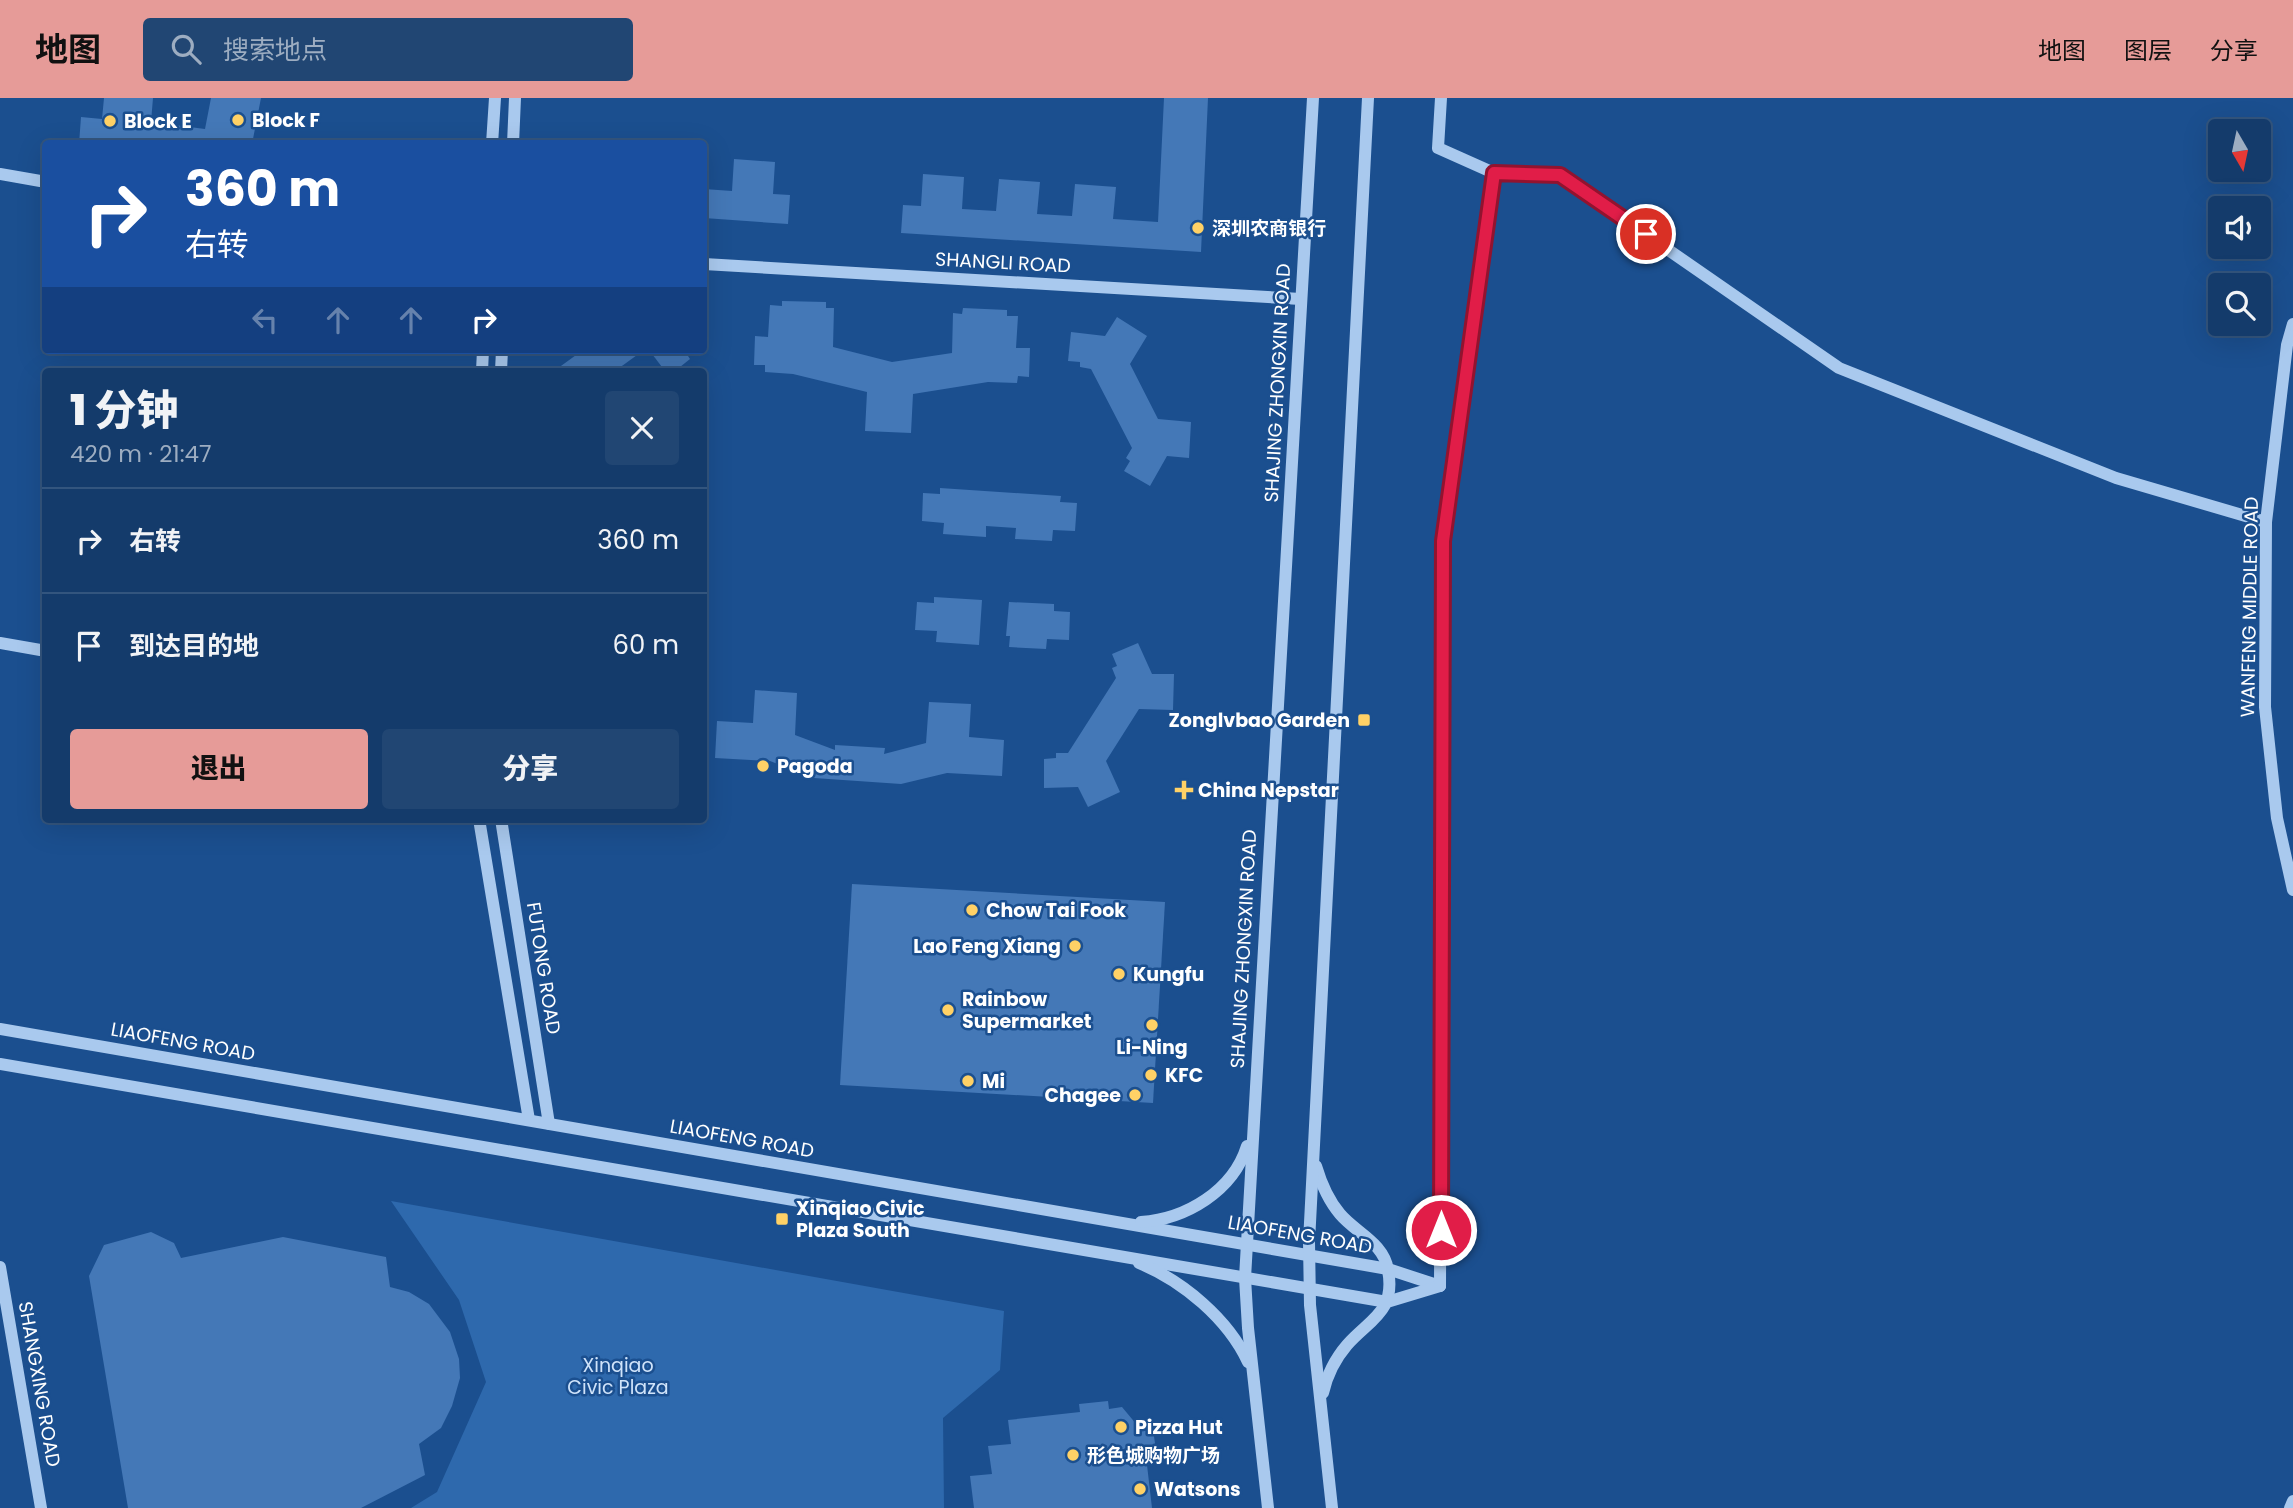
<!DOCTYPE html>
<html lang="zh">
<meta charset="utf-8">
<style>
:root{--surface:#143b6b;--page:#214673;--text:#f1f3f6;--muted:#9dadc1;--line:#33557e;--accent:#e69b98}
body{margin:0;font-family:Poppins,"Noto Sans SC",sans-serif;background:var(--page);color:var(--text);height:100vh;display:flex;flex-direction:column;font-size:26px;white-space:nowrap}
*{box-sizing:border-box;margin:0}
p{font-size:23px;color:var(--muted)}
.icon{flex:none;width:38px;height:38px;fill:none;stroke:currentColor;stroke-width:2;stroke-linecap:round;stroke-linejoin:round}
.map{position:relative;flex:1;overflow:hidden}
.panel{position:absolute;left:42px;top:270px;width:665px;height:455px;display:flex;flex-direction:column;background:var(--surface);border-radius:7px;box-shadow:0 7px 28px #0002,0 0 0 2px var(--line)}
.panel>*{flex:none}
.top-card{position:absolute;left:42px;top:42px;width:665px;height:214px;border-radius:7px;box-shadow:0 7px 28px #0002,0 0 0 2px var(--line);background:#1a4fa0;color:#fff;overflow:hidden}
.needle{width:46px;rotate:171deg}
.fabs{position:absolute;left:2208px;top:21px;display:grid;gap:14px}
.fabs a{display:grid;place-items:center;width:63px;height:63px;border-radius:7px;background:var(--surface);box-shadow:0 7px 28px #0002,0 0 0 2px var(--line);font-size:35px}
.pin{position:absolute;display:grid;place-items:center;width:60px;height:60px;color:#fff;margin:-30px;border:4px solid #fff;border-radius:50%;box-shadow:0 2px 7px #0007}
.me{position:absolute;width:77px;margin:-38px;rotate:0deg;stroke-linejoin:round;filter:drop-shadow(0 0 5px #0008)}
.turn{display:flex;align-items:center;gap:24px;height:147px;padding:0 28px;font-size:32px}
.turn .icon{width:91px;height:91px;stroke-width:2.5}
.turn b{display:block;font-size:49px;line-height:60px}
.lanes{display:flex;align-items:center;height:66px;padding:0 28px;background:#0003;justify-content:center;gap:35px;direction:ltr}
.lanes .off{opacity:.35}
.round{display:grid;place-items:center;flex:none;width:74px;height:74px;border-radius:7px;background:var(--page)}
.overview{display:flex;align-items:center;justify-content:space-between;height:119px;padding:0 28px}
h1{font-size:42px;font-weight:800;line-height:52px}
.primary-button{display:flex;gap:14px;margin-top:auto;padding:14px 28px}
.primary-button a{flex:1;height:80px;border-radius:7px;background:var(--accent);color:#111;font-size:28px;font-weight:800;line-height:80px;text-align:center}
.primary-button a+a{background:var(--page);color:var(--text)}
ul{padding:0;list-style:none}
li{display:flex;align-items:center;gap:21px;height:105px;padding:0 28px;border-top:2px solid var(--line)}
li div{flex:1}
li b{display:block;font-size:26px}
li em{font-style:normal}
header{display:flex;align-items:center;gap:42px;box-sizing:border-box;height:98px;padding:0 35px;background:var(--accent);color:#111}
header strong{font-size:33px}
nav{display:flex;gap:38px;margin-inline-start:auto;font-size:24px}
.search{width:490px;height:63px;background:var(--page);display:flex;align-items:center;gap:18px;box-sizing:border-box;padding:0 24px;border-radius:7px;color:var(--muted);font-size:26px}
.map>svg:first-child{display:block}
.green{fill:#2e69ad}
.building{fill:#4478b7}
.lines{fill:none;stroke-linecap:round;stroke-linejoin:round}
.minor{stroke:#a9c9ee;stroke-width:12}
.route-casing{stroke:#92132f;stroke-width:18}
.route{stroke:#e11d48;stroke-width:12}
.poi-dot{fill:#ffd166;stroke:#1b4f8f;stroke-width:2.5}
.labels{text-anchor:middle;stroke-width:5;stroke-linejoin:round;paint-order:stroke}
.poi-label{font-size:19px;font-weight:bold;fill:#fff;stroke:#1b4f8f;text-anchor:start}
.street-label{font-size:19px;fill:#fff;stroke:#1b4f8f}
.park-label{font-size:19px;fill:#cfe3fa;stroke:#1b4f8f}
</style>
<header>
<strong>地图</strong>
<div class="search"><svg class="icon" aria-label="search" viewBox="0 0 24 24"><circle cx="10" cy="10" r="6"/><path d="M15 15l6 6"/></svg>搜索地点</div>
<nav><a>地图</a><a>图层</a><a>分享</a></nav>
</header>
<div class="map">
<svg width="2293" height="1410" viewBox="0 0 2293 1410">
<rect width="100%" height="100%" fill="#1b4f8f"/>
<!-- green -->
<polygon class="green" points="391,1103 1004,1213 1000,1272 943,1320 944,1410 411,1410 437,1394 486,1284 459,1202"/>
<!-- building -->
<g class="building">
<polygon points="104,0 153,0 151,24 205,31 211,0 261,0 252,46 79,46 81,19 102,21"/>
<polygon points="1164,0 1208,0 1201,154 901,135 903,107 921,108 923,76 964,79 962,111 996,113 999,81 1040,84 1037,116 1072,118 1075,86 1116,89 1113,121 1158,124"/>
<polygon points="734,61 775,64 773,96 790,97 788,126 704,120 704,91 732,93"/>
<polygon points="782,203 826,204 826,210 834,210 833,249 892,264 952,255 953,215 962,216 963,210 1007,212 1007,218 1018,218 1016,250 1030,250 1029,279 1018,278 1017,285 988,284 913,296 911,335 865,333 867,294 793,276 765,274 765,267 754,267 755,238 768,239 770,207 782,208"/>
<polygon points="1117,219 1147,238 1130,266 1158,321 1191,324 1189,360 1167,358 1150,388 1124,373 1130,363 1126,360 1132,350 1091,271 1080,269 1080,264 1068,263 1071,234 1105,238"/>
<polygon points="583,252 644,252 615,273 554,273"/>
<polygon points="649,252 684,252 690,261 675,273 665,273"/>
<polygon points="940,390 1061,398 1060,404 1077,405 1075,433 1053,432 1052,443 1015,441 1016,430 986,428 986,439 943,436 944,425 922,423 923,395 940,396"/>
<polygon points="934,499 982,502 979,547 936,544 937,533 915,532 917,504 934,505"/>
<polygon points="1009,504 1054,506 1054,513 1070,514 1069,542 1047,541 1046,551 1009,549 1010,538 1006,538"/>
<polygon points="1138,545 1152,576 1174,576 1173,612 1139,611 1106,663 1120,694 1088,709 1078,689 1044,690 1044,661 1056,660 1056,655 1068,655 1116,580 1112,570 1117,568 1112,556"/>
<polygon points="755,592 797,595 795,637 835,652 835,647 885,650 884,656 926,645 929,604 971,606 969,639 1004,642 1002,678 947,675 901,686 814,680 770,663 715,660 717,623 753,625"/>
<polygon points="852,786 1165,804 1153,1005 840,987"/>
<polygon points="151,1134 174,1145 181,1160 283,1139 386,1159 390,1189 409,1194 429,1206 450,1234 459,1261 460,1280 452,1308 441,1330 419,1346 425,1377 361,1410 128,1410 89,1178 104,1147"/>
<polygon points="1108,1303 1109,1311 1122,1309 1142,1333 1153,1332 1158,1365 1147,1367 1152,1410 974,1410 970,1378 992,1376 988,1348 1011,1346 1008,1322 1080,1314 1079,1306"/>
</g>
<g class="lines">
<!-- minor -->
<g class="minor">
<polyline points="1441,0 1438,50 1494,75 1560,77 1839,270 2116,380 2266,424"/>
<polyline points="492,46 495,0"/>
<polyline points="513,46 515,0"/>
<polyline points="0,76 46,84"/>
<polyline points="704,166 1301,201"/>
<polyline points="2293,226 2287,247 2266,424 2265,609 2277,720 2293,792"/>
<polyline points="482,273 483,252"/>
<polyline points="501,273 502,252"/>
<polyline points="0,545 46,553"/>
<polyline points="479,721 529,1022"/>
<polyline points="501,721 549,1026"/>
<polyline points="0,931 1388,1171 1440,1188"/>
<polyline points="0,966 1387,1204 1440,1188"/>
<path d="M1316,1068c5,17 13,35 24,48 16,19 44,29 48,56 8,42 -18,49 -41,75 -12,14 -20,30 -24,48"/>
<path d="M1141,1124c45,-3 92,-31 106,-76"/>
<path d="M1139,1165c44,18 89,56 109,99"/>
<polyline points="0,1169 41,1410"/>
<polyline points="1440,1188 1443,443 1494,75"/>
<polyline points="1268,1410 1248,1230 1245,1180 1313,0"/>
<polyline points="1332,1410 1310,1207 1309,1144 1368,0"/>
<polyline points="2290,1410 2293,1403"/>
</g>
</g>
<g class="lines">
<defs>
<polyline id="route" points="1441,1132 1443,443 1494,75 1560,77 1646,136"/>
</defs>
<!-- route casing -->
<use href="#route" class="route-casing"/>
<!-- route -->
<use href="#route" class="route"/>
</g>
<!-- markers -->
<g class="poi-dot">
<circle cx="238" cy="22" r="7"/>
<circle cx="110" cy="23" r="7"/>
<circle cx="1198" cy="130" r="7"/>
<rect x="1357" y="615" width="14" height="14" rx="3.5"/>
<circle cx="763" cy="668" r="7"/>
<path d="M1180.5 681.5h7v7h7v7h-7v7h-7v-7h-7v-7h7z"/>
<circle cx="972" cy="812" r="7"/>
<circle cx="1075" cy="848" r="7"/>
<circle cx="1119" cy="876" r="7"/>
<circle cx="948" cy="912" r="7"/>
<circle cx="1152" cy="927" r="7"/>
<circle cx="1151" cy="977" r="7"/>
<circle cx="968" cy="983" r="7"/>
<circle cx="1135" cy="997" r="7"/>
<rect x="775" y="1114" width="14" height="14" rx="3.5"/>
<circle cx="1121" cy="1329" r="7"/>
<circle cx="1073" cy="1357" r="7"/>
<circle cx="1140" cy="1391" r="7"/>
</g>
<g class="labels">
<!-- poi labels -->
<g class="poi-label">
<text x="252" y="29">Block F</text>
<text x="124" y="30">Block E</text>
<text x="1212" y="137">深圳农商银行</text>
<text x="1350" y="629" text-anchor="end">Zonglvbao Garden</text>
<text x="777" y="675">Pagoda</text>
<text x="1198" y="699">China Nepstar</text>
<text x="986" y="819">Chow Tai Fook</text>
<text x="1061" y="855" text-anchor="end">Lao Feng Xiang</text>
<text x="1133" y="883">Kungfu</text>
<text x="962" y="908">Rainbow<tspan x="962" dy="22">Supermarket</tspan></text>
<text x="1152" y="956" text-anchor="middle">Li-Ning</text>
<text x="1165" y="984">KFC</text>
<text x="982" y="990">Mi</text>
<text x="1121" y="1004" text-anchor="end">Chagee</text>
<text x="796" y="1117">Xinqiao Civic<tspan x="796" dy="22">Plaza South</tspan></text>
<text x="1135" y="1336">Pizza Hut</text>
<text x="1087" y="1364">形色城购物广场</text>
<text x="1154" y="1398">Watsons</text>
</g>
<!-- street labels -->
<g class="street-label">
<text transform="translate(1003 164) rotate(3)" y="7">SHANGLI ROAD</text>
<text transform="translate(1277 285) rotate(-87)" y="7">SHAJING ZHONGXIN ROAD</text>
<text transform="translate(2249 509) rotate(-89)" y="7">WANFENG MIDDLE ROAD</text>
<text transform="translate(1243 851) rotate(-87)" y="7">SHAJING ZHONGXIN ROAD</text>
<text transform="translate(544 870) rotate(81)" y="7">FUTONG ROAD</text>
<text transform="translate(183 943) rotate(10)" y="7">LIAOFENG ROAD</text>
<text transform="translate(742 1040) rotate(10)" y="7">LIAOFENG ROAD</text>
<text transform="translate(1300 1136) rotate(10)" y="7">LIAOFENG ROAD</text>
<text transform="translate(40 1286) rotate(80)" y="7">SHANGXING ROAD</text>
</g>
<!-- park labels -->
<g class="park-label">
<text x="618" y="1274">Xinqiao<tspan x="618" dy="22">Civic Plaza</tspan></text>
</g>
</g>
</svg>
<div class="fabs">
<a><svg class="needle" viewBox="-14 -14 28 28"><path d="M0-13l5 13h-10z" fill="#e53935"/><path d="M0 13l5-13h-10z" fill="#9dadc1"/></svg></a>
<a><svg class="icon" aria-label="sound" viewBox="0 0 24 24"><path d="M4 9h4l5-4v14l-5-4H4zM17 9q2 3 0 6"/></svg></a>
<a><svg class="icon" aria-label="search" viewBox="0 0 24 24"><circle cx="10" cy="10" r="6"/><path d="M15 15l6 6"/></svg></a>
</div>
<div class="pin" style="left:1646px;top:136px;background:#d93025"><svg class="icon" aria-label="arrive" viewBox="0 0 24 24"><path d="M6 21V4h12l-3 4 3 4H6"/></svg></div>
<svg class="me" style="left:1441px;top:1132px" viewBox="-20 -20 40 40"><circle r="17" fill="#e11d48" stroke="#fff" stroke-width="3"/><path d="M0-11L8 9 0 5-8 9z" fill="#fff"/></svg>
<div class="top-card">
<div class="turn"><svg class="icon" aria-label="right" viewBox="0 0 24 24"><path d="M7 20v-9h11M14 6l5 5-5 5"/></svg><div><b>360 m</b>右转</div></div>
<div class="lanes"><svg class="icon off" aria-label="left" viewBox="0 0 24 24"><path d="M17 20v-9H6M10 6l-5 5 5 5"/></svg><svg class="icon off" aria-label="ahead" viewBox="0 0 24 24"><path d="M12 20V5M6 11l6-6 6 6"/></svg><svg class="icon off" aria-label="ahead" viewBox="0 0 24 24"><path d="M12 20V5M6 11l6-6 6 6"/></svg><svg class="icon" aria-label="right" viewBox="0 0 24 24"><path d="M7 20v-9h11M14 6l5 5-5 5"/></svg></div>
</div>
<section class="panel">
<div class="overview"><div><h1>1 分钟</h1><p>420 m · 21:47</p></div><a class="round"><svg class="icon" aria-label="close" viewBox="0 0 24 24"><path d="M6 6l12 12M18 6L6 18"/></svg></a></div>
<ul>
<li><svg class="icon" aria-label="right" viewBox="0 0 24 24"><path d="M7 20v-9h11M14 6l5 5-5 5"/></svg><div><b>右转</b></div><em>360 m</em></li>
<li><svg class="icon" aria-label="arrive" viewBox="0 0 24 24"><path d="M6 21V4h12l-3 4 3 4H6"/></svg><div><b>到达目的地</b></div><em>60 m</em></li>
</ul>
<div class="primary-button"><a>退出</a><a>分享</a></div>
</section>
</div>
